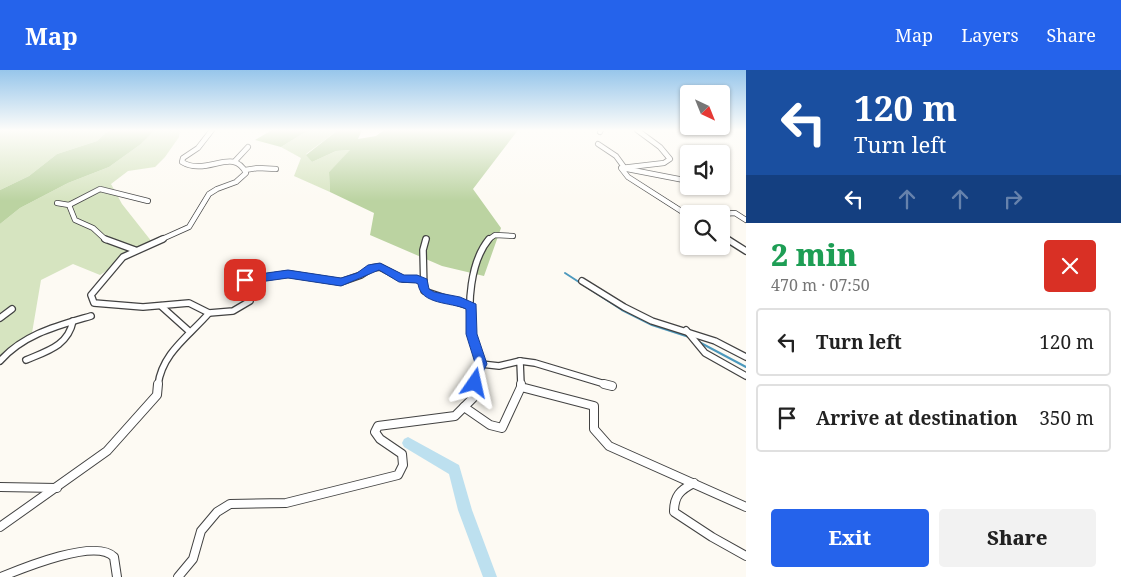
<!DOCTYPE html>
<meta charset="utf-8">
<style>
:root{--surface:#fff;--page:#f2f2f2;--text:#222;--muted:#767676;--line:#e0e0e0;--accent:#2563eb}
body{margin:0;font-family:"Noto Serif",serif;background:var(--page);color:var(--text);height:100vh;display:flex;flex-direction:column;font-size:19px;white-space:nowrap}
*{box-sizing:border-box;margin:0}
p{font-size:16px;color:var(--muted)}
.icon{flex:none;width:28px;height:28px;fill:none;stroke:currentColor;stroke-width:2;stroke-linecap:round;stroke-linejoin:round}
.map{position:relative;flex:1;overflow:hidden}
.side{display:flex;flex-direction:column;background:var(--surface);width:375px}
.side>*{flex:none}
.hud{background:#1a4fa0;color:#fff;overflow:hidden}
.needle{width:32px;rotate:137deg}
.fabs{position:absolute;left:680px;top:15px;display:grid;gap:10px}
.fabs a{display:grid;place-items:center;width:50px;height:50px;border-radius:5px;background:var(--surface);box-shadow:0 1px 4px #0004;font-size:25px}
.pin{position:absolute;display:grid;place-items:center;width:42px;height:42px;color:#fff;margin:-21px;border-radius:10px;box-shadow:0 2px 8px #0006}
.me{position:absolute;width:55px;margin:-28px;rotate:11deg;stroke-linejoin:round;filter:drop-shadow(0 0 4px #0008)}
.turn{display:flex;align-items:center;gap:18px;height:105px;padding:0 25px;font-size:22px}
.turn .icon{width:65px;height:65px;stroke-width:2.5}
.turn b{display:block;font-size:35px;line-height:42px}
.lanes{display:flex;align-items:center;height:48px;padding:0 25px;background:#0003;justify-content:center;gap:25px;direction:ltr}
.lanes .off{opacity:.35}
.round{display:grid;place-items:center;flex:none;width:52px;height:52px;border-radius:5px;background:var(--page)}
.overview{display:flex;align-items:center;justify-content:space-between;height:85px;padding:0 25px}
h1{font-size:30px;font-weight:800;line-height:38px;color:#1e9e55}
.cta{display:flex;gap:10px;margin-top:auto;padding:10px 25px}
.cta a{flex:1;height:58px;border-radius:5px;background:var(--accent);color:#fff;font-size:20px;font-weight:800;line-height:58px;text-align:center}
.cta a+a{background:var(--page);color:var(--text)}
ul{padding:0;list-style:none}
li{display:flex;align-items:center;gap:15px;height:68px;margin:0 10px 8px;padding:0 15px;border:2px solid var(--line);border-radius:5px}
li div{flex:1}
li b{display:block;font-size:19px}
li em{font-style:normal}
header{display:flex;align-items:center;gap:30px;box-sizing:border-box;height:70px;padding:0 25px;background:var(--accent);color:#fff}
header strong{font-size:24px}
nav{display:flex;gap:28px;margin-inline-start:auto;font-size:18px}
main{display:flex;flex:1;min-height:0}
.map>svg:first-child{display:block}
.green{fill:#d6e4c0}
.forest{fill:#bbd3a1}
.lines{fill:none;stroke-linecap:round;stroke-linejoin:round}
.stream{stroke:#4d99bd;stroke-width:2}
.river{fill:#bde0ef;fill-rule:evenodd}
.minor-far2-casing{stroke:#424242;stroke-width:6}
.minor-far1-casing{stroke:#424242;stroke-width:8}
.minor-casing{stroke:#424242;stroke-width:10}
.minor-far2{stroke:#fff;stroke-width:4.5}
.minor-far1{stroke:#fff;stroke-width:5.5}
.minor{stroke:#fff;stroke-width:8}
.route{fill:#2563eb;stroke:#184099}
</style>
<header>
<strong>Map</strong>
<nav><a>Map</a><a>Layers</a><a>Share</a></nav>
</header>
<main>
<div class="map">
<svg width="746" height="507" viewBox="0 0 746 507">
<rect width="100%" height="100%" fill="#fdfaf3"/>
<!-- green -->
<g class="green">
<polygon points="0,60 109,60 97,71 57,84 29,106 0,120"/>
<polygon points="155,60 180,60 179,67 165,87 155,97 128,101 111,114 122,134 152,172 100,205 73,194 41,210 32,263 0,292 0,154 20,138 68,113 109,97 141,74"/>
<polygon points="312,60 338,60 306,84 312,92 336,81 351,80 329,102 330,122 294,106 301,88 281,77 302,64"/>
</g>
<!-- forest -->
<g class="forest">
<polygon points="109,60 155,60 141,74 109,97 68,113 20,138 0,154 0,120 29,106 57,84 97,71"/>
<polygon points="272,60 312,60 302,64 281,77 255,70"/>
<polygon points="338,60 362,60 358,69 376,66 384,60 518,60 473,119 501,158 484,206 442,196 370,165 374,143 330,122 329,102 350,80 336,81 312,92 306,85"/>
</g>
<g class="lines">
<!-- stream -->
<g class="stream">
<polyline points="565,203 622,240 652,255 689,267"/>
<polyline points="699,272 746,297"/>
</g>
<!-- river -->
<polygon class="river" points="408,367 459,395 472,440 497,507 483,507 458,440 449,404 404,377 402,373 404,369"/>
<defs>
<g id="minor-far2">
<polyline points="637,60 660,77 670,89 664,93 621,98 628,107 689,146"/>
<polyline points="600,62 601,60"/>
<polyline points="598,74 616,86 624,97"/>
<polyline points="235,91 248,77"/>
<polyline points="622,98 689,111"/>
<polyline points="245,100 258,98 276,99"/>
<polyline points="57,133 69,135 75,150 93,158 106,170"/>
<polyline points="69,135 100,119 148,131"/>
<polyline points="684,142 693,138 720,144"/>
<polyline points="721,144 735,143 746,150"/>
<polyline points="721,165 729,170"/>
<path d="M160,170l29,-13 20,-33 8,-5 19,-7 10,-9c-13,-27 -39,4 -64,-11l1,-4 15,-10 14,-18"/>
<polyline points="488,170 495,165 513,166"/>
</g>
<g id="minor-far1">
<polyline points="105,169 135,180"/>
<polyline points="426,169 423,180 424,221 472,237"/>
<polyline points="727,169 746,181"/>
<polyline points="582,211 624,237 652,251 715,271 746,287"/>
<polyline points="161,236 190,262"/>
<polyline points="209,243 233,241 250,231 245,210 288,204 341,212 361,205 372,198 380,197 403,209 417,209 423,212"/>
<polyline points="0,248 12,239"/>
<polyline points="686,260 705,283 746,306"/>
<path d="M26,290c21,-9 42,-14 47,-39"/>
<path d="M0,291c24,-27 57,-35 91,-45"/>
<polyline points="520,291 535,293 608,315"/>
<path d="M481,294c-3,-10 -7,-20 -9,-30 -5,-29 -2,-72 17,-95"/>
<path d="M158,315c4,-32 31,-49 51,-72l-20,-10 -46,4 -49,-4 -3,-8 32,-38 40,-18"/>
<polyline points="475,315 478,298 481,294 499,296 520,291 521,315"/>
</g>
<g id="minor">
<polyline points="521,314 521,317 594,336 594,359 609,376 746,437"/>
<polyline points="604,314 612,316"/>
<polyline points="464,337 490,355 502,358 521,317"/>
<path d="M694,413c-14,7 -20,13 -20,29l38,25 34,19"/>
<polyline points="0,417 57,418"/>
<polyline points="0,457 107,381 157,325 158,314"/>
<path d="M1,507c22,-9 95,-39 113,-20l3,20"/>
<polyline points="178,507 193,489 201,461 217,442 230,434 286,433 398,405 403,395 402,384 380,369 375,362 378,356 455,346 473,328 475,314"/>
</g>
</defs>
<!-- minor-far2 casing -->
<use href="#minor-far2" class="minor-far2-casing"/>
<!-- minor-far1 casing -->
<use href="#minor-far1" class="minor-far1-casing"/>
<!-- minor casing -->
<use href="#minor" class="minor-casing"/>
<!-- minor-far2 -->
<use href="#minor-far2" class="minor-far2"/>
<!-- minor-far1 -->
<use href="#minor-far1" class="minor-far1"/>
<!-- minor -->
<use href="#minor" class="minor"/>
</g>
<!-- sky -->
<linearGradient id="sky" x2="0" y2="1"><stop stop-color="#97c6eb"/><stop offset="0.46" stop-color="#fefdfa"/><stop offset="1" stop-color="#fefdfa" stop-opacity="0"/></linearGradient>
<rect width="746" height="131" fill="url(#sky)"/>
<!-- route -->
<path class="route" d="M380,193l24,12h13l10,4 2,10 5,3 26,5 16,7 1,30 10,30 -3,6 -4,17 -5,1 -4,-1c-3,-7 -1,-18 4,-24l-9,-29v-25c-15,-7 -45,-4 -48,-25l-2,-1 -17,-1 -20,-12 -38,16 -53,-8 -43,6 -5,-4 5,-4 43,-6 53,8 16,-5 11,-8z"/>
</svg>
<div class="fabs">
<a><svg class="needle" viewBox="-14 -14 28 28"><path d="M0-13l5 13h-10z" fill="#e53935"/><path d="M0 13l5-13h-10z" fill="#767676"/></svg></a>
<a><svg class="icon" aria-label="sound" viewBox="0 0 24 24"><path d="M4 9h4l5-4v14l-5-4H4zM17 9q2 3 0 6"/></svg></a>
<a><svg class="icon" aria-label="search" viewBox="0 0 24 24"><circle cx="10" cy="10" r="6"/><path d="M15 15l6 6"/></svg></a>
</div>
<div class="pin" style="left:245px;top:210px;background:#d93025"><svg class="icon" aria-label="arrive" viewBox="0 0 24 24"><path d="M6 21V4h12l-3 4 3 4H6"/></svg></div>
<svg class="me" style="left:475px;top:313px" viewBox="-20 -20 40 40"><path d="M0-17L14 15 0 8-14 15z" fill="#2563eb" stroke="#fff" stroke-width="4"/></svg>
</div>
<section class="side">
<div class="hud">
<div class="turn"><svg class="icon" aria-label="left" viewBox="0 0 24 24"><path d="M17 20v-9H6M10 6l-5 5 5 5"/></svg><div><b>120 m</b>Turn left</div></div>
<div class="lanes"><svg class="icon" aria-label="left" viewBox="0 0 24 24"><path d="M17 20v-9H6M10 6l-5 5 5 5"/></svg><svg class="icon off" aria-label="ahead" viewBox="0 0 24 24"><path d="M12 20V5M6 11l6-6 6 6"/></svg><svg class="icon off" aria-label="ahead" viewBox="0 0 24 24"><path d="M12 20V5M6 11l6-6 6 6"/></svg><svg class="icon off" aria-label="right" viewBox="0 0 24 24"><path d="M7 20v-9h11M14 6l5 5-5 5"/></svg></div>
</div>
<div class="overview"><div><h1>2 min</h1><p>470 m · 07:50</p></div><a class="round" style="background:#d93025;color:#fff"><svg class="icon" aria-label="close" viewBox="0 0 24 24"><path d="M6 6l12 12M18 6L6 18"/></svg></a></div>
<ul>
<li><svg class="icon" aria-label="left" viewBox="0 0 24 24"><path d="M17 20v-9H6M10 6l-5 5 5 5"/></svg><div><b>Turn left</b></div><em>120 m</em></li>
<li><svg class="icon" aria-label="arrive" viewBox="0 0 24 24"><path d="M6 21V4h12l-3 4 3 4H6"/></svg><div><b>Arrive at destination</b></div><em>350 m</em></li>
</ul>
<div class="cta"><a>Exit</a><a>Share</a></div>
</section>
</main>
